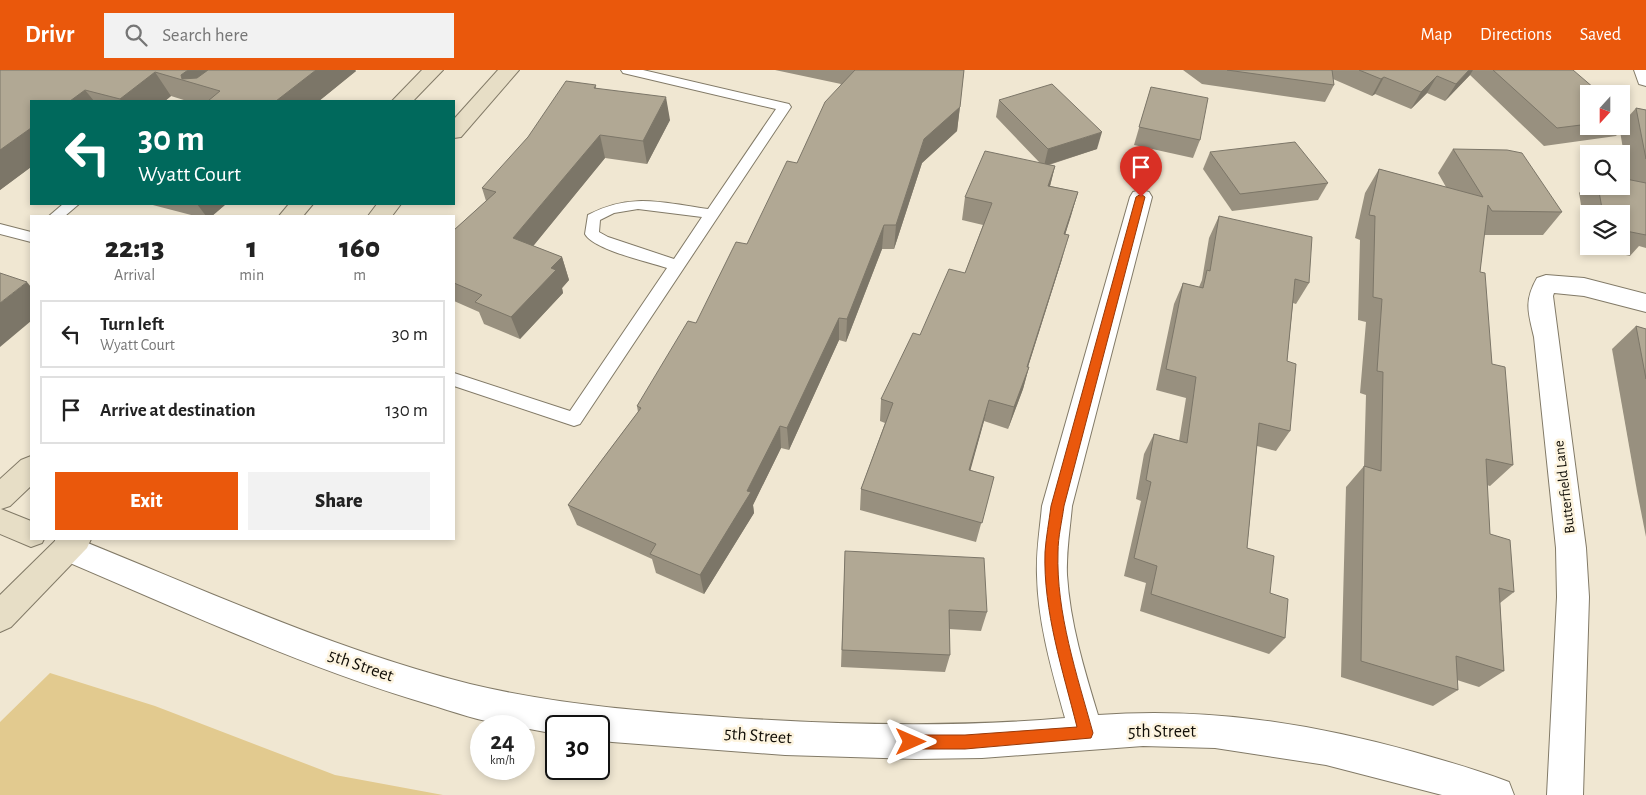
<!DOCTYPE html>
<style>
:root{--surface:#fff;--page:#f2f2f2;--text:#222;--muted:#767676;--line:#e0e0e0;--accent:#ea580c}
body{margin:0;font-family:"Alegreya Sans",sans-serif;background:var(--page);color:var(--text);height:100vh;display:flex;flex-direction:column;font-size:19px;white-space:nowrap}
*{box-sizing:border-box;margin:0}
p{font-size:16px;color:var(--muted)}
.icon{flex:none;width:28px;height:28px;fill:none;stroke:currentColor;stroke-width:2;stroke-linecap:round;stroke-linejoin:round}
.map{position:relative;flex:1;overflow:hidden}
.details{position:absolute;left:30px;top:145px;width:425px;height:325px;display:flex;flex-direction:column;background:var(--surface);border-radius:0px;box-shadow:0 2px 8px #0003}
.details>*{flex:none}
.hud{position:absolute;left:30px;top:30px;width:425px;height:105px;border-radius:0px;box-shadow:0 2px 8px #0003;background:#00695c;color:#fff;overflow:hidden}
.needle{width:32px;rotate:201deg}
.buttons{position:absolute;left:1580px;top:15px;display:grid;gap:10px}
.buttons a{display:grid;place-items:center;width:50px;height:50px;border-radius:0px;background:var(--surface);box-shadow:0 2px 8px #0003;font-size:25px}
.speed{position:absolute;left:470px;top:645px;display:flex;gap:10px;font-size:25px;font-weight:700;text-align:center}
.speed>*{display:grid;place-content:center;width:65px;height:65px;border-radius:50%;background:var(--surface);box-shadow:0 2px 8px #0003;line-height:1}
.speed small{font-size:12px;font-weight:400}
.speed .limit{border:2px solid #111;border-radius:8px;background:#fff;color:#111}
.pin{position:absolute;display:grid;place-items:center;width:42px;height:42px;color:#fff;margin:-51px -21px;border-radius:50% 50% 50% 0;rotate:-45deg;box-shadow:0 0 5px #0007}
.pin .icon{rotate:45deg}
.me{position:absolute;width:55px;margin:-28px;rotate:90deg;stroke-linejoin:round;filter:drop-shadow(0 0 4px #0008)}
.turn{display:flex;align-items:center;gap:18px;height:105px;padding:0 25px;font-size:22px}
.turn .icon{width:65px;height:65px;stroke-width:2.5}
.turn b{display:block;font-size:35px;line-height:42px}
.eta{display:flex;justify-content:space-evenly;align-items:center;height:85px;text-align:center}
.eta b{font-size:30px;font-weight:800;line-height:35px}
.primary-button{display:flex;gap:10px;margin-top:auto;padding:10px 25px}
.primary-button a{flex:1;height:58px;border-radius:0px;background:var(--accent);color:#fff;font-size:20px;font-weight:800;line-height:58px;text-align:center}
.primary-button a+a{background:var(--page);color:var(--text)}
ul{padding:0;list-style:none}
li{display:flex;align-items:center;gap:15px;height:68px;margin:0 10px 8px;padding:0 15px;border:2px solid var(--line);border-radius:0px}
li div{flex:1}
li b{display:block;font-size:19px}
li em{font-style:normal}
header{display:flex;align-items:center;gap:30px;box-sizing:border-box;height:70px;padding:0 25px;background:var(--accent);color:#fff}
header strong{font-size:24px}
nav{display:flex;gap:28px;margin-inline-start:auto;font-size:18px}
.search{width:350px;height:45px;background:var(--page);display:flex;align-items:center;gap:12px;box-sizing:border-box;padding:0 18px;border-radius:0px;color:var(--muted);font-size:19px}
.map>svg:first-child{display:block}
.green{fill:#e2ca8f}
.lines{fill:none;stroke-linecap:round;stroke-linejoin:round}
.lane-casing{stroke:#827a67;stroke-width:2}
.street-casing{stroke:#827a67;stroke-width:2}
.secondary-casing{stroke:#827a67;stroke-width:2}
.lane{fill:#fff;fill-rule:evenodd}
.street{fill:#fff;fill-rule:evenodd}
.secondary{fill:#e7dec6;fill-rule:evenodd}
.wall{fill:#98907f;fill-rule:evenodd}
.shaded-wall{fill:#7c7668}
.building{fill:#b1a894;stroke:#7c7668}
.route{fill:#ea580c;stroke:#983908}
.labels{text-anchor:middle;stroke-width:5;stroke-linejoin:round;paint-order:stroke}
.street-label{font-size:15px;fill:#110e07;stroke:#fdf4df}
.near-street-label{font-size:18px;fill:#110e07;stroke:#fdf4df}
</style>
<header>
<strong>Drivr</strong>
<div class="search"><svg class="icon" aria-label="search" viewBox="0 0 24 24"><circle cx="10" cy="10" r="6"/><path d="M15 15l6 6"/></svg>Search here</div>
<nav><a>Map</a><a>Directions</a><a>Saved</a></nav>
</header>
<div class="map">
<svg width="1646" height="725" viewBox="0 0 1646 725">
<rect width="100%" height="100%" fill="#f0e7d2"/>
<!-- green -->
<polygon class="green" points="50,603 155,636 335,705 443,725 0,725 0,652"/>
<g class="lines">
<defs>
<g id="lane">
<path d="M621,0h22l146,34 2,3 -211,317 -6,2 -120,-40v-13l116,38 97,-143c-18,-6 -73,-18 -82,-34l3,-19c43,-23 75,-12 120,-6l68,-100 -153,-36zM638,139l64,8 -28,42 -66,-22 -9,-5 1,-12 14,-7z"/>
<polygon points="63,134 79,134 65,146 49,146"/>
<polygon points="0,154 31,162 31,172 0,164"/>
</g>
<g id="street">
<polygon points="1634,0 1646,0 1646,16 1639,14"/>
<path d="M1141,120l8,2 3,5 -80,309c-2,23 -6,46 -5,69 3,48 17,94 31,140 108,-8 212,8 316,37 32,9 64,18 95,30l5,13h-72l-116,-30 -111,-17 -72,-2 -161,12 -66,1 -131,-4 -173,-13 -13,-2v-14h-43v8l-32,-6v-2c-32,0 -66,-13 -96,-22 -128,-38 -249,-95 -372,-147l-4,-9 4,-9h22c129,52 257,111 392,145 83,20 168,27 253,33 114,8 228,11 342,1 -13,-47 -27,-94 -28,-143 -1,-24 3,-46 5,-69l88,-309 3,-5z"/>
<path d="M1546,205l38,3 62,16v18l-62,-16 -30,-3 -1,3 33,252 3,49 -6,198h-36l10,-198 -1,-49 -22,-211c-6,-25 -10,-36 3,-59z"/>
</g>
<g id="secondary">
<polygon points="422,0 443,0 413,31 392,31"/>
<polygon points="498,0 519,0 461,67 454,68 454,49"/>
<polygon points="289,134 313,134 303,146 279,146"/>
<polygon points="377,134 401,134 392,146 368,146"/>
<polygon points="31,386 31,416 10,436 1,439 31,451 31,469 44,469 42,473 31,477 0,464 0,409 21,390"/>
<polygon points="57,469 91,469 87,478 11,557 0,562 0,525"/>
</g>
</defs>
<!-- lane casing -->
<use href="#lane" class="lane-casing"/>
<!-- street casing -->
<use href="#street" class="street-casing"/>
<!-- secondary casing -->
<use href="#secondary" class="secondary-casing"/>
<!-- lane -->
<use href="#lane" class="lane"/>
<!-- street -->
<use href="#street" class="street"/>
<!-- secondary -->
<use href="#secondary" class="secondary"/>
</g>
<!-- wall -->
<g class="wall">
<polygon points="0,0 355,0 356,1 319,31 187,31 171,26 165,31 31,31 31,97 0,120"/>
<polygon points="775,0 964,0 957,61 922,93 894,179 882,179 846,272 839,270 789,380 781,378 753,435 754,443 704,524 656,503 652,489 577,455 568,435 638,342 637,336 696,253 747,174 797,93 841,14"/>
<path d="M1183,0h390l16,24v32h32v-15l7,6 8,-9 10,2v138l-7,-2 -9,10 -42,-10 -9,-53 10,-13v6h32l7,-7 -8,-48 -4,5 -72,10 -74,-71 -25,26 -18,-8 -16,16 -36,-15 -3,2 -39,-17 1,6 -9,17 -123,-18zM1589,144h32v32h-32z"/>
<polygon points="596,15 596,18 670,50 647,94 605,88 533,176 562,187 569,210 562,218 563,223 520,269 484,254 479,242 454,231 454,160 486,131 482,118"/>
<polygon points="1151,17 1200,70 1193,88 1134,75"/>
<polygon points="999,30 1097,79 1049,95 1055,96 1050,116 1078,122 1065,165 1062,189 1028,297 1029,297 1023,319 1008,359 984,351 970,400 994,407 976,472 860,440 861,419 885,353 880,351 881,329 920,265 965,203 983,155 962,150 965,127 1040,93 996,47"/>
<polygon points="1453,79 1562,142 1543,165 1484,165 1480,202 1492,294 1513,395 1490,416 1487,415 1490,464 1514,522 1500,533 1504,601 1479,617 1457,610 1458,620 1433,636 1341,607 1346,417 1364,396 1366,325 1360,323 1366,252 1358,250 1360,170 1355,168 1365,123 1379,99 1446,117 1438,103"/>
<polygon points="1210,82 1328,113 1318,130 1232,141 1203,99"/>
<polygon points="149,134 226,134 212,146 195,146"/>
<polygon points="1219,146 1309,213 1296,234 1293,233 1287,291 1290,361 1276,381 1257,376 1247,478 1270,523 1285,568 1269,584 1140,541 1146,513 1124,506 1141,431 1136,429 1144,384 1154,364 1179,371 1186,328 1156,320 1174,234 1183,213 1199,217 1202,210 1209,168"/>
<polygon points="1636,256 1646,259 1646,467 1637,421 1612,279"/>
<polygon points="845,481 987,542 981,561 949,559 950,585 945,602 841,597"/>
</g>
<!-- shaded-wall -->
<g class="shaded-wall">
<polygon points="188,0 231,0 210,18 182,9 181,5"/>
<polygon points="316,0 355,0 356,1 319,31 276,31"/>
<polygon points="1469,0 1473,0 1470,5 1445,31 1456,14"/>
<polygon points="155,2 171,26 165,31 121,31 120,29"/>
<polygon points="1437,6 1427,23 1411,39 1421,22"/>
<polygon points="1384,7 1375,24 1372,26 1381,9"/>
<polygon points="85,20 94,31 70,31"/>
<polygon points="666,27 670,50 647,94 643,71"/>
<polygon points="960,37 957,61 922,93 894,179 896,155 924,69"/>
<polygon points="31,58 31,97 0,120 0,80"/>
<polygon points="1102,62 1097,79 1044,96 1048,79"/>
<polygon points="600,65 605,88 521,191 513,168"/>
<polygon points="1055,96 1049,120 1048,116"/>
<polygon points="1078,122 1071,146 1058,187 1064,164"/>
<polygon points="197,134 226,134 212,146 206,146"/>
<polygon points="884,155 882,179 846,272 847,249"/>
<polygon points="1069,165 1062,189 1021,319 1027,297"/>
<polygon points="562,187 569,210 562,218 563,223 520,269 511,247 551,198"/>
<polygon points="27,212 31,217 31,251 0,277 0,233"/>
<polygon points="839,248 839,270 789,380 787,358"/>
<polygon points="1029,297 1023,319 1008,359 1014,337"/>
<polygon points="989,330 984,351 965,420 969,400"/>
<polygon points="780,356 781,378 753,435 754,443 704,524 700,505 747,421"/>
</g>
<!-- building -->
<g class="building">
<polygon points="0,0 188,0 181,5 182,9 197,8 208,0 316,0 276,31 208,31 220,21 155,2 120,29 85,20 70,31 31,31 31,58 0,80"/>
<polygon points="855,0 964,0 960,37 924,69 896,155 884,155 847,249 839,248 787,358 780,356 747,421 751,422 700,505 650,484 656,474 568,435 641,338 637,336 688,251 696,253 736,172 747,174 787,91 797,93 825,32"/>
<polygon points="1227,0 1332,0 1334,15"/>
<polygon points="1359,0 1469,0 1456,14 1437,6 1421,22 1384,7 1381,9"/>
<polygon points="1493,0 1573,0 1601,24 1589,24 1589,54 1557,58"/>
<polygon points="566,11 596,15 594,18 666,27 643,71 600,65 513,168 562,187 551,198 556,200 511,247 475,232 482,225 454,213 454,160 496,122 482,118 528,67"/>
<polygon points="1052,14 1102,62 1048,79 999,30"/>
<polygon points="1151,17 1208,28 1200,70 1139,57"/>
<polygon points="1636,38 1646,40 1646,89"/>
<polygon points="1621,41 1630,49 1621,50"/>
<polygon points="1295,72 1328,113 1240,124 1210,82"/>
<polygon points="1453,79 1507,80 1522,83 1562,142 1492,141 1488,135 1480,202 1485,203 1492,294 1505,297 1513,395 1486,389 1490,464 1510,470 1514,522 1499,518 1504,601 1456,586 1458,620 1361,591 1364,396 1381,401 1383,302 1377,301 1382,229 1373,227 1375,146 1369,145 1379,99 1483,127"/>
<polygon points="985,81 1055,96 1048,116 1078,122 1064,164 1069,165 1027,297 1029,297 1014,337 989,330 969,400 994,407 982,453 861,419 893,333 881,329 913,263 920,265 949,199 965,203 992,133 965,127"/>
<polygon points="1621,108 1646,113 1646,165 1621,160 1621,144 1603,144 1598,116 1621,116"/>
<polygon points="1219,146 1312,167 1309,213 1295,209 1287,291 1296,294 1290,361 1259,353 1247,478 1274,486 1270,523 1288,529 1285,568 1151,524 1157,496 1134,488 1151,412 1146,410 1154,364 1187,373 1196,307 1166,299 1183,213 1203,218 1207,200 1210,201"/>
<polygon points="0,203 27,212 0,233"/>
<polygon points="1636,256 1646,259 1646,309"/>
<polygon points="845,481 984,488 987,542 949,540 950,585 842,580"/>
</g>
<!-- route -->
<path class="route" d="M1141,124l4,3 -81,309c-2,15 -6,31 -6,46 -2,61 19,123 35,181l-2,5 -126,11h-54l-5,-2 -2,-5 2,-5 5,-2h54l112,-8c-14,-56 -34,-116 -32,-175 1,-15 4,-30 6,-46l85,-309z"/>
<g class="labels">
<!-- street labels -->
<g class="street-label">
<text transform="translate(1564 417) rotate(-97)" y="5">Butterfield Lane</text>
</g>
<!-- near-street labels -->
<g class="near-street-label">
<text transform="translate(361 595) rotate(19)" y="6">5th Street</text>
<text x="1162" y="667">5th Street</text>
<text transform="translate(758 665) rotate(4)" y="6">5th Street</text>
</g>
</g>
</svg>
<div class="buttons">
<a><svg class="needle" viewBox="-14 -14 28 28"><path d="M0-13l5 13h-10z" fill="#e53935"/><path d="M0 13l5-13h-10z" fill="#767676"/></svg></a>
<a><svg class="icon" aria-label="search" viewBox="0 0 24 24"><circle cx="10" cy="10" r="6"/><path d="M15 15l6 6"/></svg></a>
<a><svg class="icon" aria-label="layers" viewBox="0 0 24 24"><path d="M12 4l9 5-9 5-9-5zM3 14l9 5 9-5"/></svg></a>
</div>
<div class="speed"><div>24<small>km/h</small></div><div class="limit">30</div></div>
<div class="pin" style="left:1141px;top:127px;background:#d93025"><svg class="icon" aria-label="arrive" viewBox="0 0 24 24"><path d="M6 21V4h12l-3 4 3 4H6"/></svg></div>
<svg class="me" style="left:911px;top:672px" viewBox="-20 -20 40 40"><path d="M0-17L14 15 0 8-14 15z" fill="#ea580c" stroke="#fff" stroke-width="4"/></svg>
<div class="hud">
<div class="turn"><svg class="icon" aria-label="left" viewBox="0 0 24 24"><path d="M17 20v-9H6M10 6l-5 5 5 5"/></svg><div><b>30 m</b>Wyatt Court</div></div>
</div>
<section class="details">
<div class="eta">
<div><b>22:13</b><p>Arrival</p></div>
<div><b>1</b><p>min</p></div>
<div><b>160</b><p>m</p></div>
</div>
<ul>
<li><svg class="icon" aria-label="left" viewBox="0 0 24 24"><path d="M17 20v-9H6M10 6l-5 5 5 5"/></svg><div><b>Turn left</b><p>Wyatt Court</p></div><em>30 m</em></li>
<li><svg class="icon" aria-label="arrive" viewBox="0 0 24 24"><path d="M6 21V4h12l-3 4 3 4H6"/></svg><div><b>Arrive at destination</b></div><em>130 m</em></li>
</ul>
<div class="primary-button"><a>Exit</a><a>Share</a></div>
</section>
</div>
